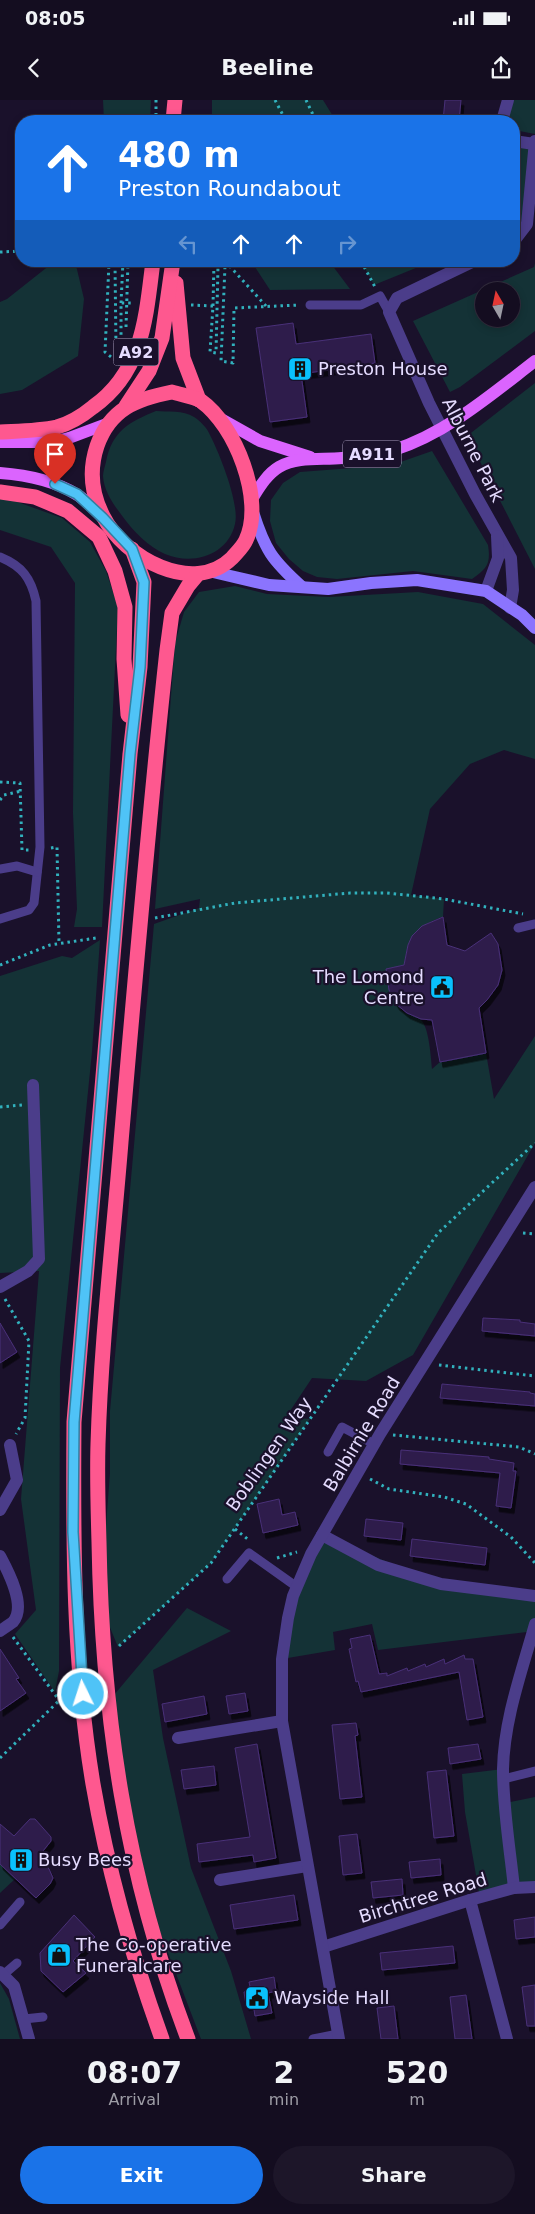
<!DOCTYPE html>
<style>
:root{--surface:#140d20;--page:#1d1629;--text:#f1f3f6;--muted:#9d9ca5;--line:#332d3e;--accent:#1a73e8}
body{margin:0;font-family:"DejaVu Sans",sans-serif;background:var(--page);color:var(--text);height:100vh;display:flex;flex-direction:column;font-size:19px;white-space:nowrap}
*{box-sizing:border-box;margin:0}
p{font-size:16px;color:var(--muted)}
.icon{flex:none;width:28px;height:28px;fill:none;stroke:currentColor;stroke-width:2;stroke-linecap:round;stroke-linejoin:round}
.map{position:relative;height:1939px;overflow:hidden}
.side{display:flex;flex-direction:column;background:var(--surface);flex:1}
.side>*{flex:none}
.guide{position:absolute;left:15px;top:15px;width:505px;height:152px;border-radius:20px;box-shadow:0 2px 8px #0003,0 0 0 1px var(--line);background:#1a73e8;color:#fff;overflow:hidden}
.needle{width:32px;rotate:351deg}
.fabs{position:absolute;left:475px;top:182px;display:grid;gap:10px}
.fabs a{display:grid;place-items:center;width:45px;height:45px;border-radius:50%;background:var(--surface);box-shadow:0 2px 8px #0003,0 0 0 1px var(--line);font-size:25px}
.pin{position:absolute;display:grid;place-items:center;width:42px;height:42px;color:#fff;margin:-51px -21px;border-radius:50% 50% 50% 0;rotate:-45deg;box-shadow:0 0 5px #0007}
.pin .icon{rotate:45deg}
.me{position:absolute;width:55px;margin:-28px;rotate:356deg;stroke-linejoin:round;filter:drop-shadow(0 0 4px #0008)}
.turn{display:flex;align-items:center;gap:18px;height:105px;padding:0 20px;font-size:22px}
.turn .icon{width:65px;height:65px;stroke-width:2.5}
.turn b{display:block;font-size:35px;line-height:42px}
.lanes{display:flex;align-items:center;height:48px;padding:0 20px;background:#0003;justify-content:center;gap:25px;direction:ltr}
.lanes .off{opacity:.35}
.eta{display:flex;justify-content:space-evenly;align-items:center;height:85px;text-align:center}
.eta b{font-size:30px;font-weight:800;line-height:35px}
.primary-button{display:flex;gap:10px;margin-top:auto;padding:10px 20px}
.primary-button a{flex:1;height:58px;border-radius:30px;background:var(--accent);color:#fff;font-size:20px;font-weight:800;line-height:58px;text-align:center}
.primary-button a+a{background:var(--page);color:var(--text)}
.status{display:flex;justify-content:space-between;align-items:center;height:35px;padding:0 25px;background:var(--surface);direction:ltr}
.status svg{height:14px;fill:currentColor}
header{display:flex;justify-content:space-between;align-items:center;height:65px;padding:0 20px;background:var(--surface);font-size:22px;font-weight:800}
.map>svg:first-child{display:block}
.green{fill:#143236;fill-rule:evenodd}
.building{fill:#2e1d4c;stroke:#493078;filter:url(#shadow)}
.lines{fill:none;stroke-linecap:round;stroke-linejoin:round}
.path{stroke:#31b1bd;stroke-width:3;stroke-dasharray:2.5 4;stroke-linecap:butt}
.lane{stroke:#4b3d8a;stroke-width:9}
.street{stroke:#4b3d8a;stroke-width:12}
.secondary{stroke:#8b74fe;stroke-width:12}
.primary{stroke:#db64fe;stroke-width:12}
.highway{stroke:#fe588f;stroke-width:15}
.route-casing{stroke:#337fa1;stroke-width:12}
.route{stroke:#4fc3f7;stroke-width:9}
.labels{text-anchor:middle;stroke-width:4.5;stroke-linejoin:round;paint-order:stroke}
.shield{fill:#1a112b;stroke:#a89fbf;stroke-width:1}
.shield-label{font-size:16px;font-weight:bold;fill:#e5dcff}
.poi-label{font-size:18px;fill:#e5dcff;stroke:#1a112b;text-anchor:start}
.street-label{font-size:18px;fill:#e5dcff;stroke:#1a112b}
</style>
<div class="status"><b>08:05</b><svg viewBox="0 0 49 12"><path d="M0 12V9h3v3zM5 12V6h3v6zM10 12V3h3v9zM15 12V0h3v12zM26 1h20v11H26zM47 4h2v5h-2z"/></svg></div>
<header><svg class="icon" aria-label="back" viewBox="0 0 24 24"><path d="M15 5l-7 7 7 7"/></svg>Beeline<svg class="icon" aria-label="share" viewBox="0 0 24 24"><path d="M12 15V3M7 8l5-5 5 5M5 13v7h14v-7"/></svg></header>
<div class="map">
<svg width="535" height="1939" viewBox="0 0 535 1939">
<defs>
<filter id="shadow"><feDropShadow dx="3" dy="5.5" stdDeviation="0" flood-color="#0009"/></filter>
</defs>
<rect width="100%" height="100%" fill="#1a112b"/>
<!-- green -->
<g class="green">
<polygon points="103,0 151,0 150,21 104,21"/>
<polygon points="212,0 323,0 336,21 212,21"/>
<polygon points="510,0 535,0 535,34 514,30 514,21 504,21"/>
<polygon points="514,41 534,44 527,124 514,141"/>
<polygon points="55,161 75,161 84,199 78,256 22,290 0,294 0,202 7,199"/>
<polygon points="251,161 329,161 350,189 270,190"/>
<polygon points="361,161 433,161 374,185"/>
<path d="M535,163v68l-75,56 -10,5 -37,-71 121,-54zM484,191h27v28h-27z"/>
<polygon points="535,283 535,469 467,336"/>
<path d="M156,311c12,1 27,-1 38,6 5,3 13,11 15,16 10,19 31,71 26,91 -7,31 -42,42 -70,30 -16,-7 -32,-23 -42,-37 -9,-12 -19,-25 -20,-41 0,-4 2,-10 3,-14 6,-31 23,-40 50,-51z"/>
<path d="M432,351l56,94c3,19 -1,23 -16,34l-59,-8 -76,8 -20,-2 -14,-6 -14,-12 -13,-16 -6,-22 1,-21 12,-17 17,-11 92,-7z"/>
<polygon points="0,398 12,400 62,418 90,442 106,471 118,507 102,827 74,827 77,809 73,713 75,483 51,447 0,430"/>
<path d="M235,486l32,8 62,3 89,-5 65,12 52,41v114l-31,-9 -34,14 -40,45 -19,86 33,4 -1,18c-24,7 -38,23 -37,48l-19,5c1,17 4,34 20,44 4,2 11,2 14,6 8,7 10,38 11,49l8,-7 46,-9 8,46 41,-63v107l-122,212 -47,26 -54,-3 -26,39 24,2 -99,144 -93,84 -18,-44 10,-130v-62l44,-487 45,-16 1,-9 -45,10 20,-266 9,-31 15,-20z"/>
<polygon points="100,840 92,952 60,1268 59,1571 55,1592 15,1534 36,1510 21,1399 39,1171 0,1173 0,876 62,856 72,858"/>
<polygon points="322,1435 441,1484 535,1496 535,1531 378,1550 372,1524 333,1532 335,1550 282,1559 288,1518"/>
<polygon points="187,1508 231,1531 153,1570 163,1638 191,1768 231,1871 251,1939 201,1939 157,1824 123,1682 114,1595"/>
<polygon points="503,1669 505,1703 535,1697 535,1787 480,1798 465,1712 462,1674"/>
<polygon points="0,1764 15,1779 0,1793"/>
<polygon points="0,1883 9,1899 20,1939 0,1939"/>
</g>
<!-- building -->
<g class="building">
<polygon points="445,0 461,0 459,21 443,21"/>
<polygon points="293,223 296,244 371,234 375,263 301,274 307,317 270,322 256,228"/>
<polygon points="443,817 447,845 465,851 491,833 498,844 502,870 498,885 487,900 479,908 486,953 440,962 432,920 421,919 407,913 396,904 389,890 386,869 404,865 408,845 412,836 422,826"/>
<polygon points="483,1218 520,1220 520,1222 535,1224 535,1236 482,1231"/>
<polygon points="0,1223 17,1252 0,1263"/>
<polygon points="442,1284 530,1292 530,1293 535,1294 535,1306 440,1298"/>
<polygon points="401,1350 489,1357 489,1359 514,1363 513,1371 516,1371 511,1408 496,1406 500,1373 400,1364"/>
<polygon points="279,1399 282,1415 295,1412 298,1425 263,1433 257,1404"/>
<polygon points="366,1419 403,1423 401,1440 364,1436"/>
<polygon points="412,1439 487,1448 485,1465 410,1456"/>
<polygon points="370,1535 379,1574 387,1573 387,1576 407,1568 408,1571 425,1564 426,1567 444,1559 445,1564 464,1555 465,1559 473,1559 483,1617 467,1620 459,1572 361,1592 358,1581 356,1582 349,1549 352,1548 350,1539"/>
<polygon points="0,1549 19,1578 16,1579 26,1593 0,1611"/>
<polygon points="245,1593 248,1611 229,1614 226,1596"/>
<polygon points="204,1596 207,1614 165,1622 162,1604"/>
<polygon points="356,1623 358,1635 355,1636 362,1697 340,1699 332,1625"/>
<polygon points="257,1644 276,1758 254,1762 253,1755 199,1762 197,1744 250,1737 235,1648"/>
<polygon points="478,1644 481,1659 450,1664 448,1648"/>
<polygon points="214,1666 216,1685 184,1689 181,1670"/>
<polygon points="446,1670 454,1736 434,1738 427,1672"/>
<polygon points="30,1719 35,1719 51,1737 51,1741 39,1756 49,1769 53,1778 50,1784 36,1798 0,1764 0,1724 14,1736"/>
<polygon points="357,1734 362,1773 343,1775 339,1736"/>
<polygon points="440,1759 441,1775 411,1778 409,1762"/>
<polygon points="402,1779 403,1795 373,1798 371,1782"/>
<polygon points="294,1795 298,1820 234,1829 230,1805"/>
<polygon points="74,1815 95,1837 73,1861 86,1873 63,1892 41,1871 40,1853"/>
<polygon points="535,1817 535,1837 516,1839 514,1820"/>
<polygon points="453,1846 455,1863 382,1870 380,1853"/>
<polygon points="274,1877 276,1891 268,1893 272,1913 255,1916 253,1903 246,1905 244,1892 251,1891 249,1882"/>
<polygon points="535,1885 535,1926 527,1926 522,1887"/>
<polygon points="466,1895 472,1939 455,1939 450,1897"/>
<polygon points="394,1906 398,1939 381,1939 377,1908"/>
</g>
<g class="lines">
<!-- path -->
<g class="path">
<polyline points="156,0 156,21"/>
<polyline points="275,0 286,21"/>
<polyline points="306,0 316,21"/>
<polyline points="0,152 21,151"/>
<polyline points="225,161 266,206"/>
<polyline points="361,161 375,187"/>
<polyline points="121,203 123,161"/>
<polyline points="191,205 213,206 210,252 216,253 218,166 225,166 221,261 233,263 234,208 299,205"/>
<polyline points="213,206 214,161"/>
<polyline points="126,227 128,161 139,162"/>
<polyline points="116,261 105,252 109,163 115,163 116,249 121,249 121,203 132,203"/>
<polyline points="0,682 20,683 22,750 30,750"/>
<polyline points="0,700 4,695 21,691"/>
<polyline points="51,748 57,747 59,843"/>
<polyline points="155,818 235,803 350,793 387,793 444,799 523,814"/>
<polyline points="0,865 50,845 96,838"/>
<polyline points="0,1007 22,1005"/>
<polyline points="523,1133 535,1134"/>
<polyline points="5,1199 29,1241 25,1318 16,1334"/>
<polyline points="439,1265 535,1276"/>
<polyline points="393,1335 519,1347 535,1354"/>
<polyline points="370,1379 389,1389 444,1397 466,1404 511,1437 535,1463"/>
<polyline points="235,1429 250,1441"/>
<polyline points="277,1458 297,1452"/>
<polyline points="13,1537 59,1600"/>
<polyline points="119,1546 211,1463 438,1133 535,1043"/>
<polyline points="0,1658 68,1592"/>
</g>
<!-- lane -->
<g class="lane">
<polyline points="310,205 361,205 380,196 389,212"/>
<path d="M0,457c22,9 31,21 36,44l4,246 -6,56 -5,7 -29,9"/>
<polyline points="0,769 17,766 37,772"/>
<polyline points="518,828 535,824"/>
<polyline points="328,1352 342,1327 374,1344"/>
<polyline points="227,1479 249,1453 297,1487"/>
<polyline points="504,1679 535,1671"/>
<polyline points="0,1825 20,1802"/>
<polyline points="3,1875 17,1863"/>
<polyline points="24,1919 43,1917"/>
<polyline points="313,1939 338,1934"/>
</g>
<!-- street -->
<g class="street">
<polyline points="502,21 508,0"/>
<polyline points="514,41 534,44"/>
<polyline points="514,141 527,124 535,41"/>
<polyline points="474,161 397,198 389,212 429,303 475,394 511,458 513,490 510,508"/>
<polyline points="486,491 498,458 497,436"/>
<polyline points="0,1187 28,1171 39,1159 33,985"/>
<polyline points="0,1410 17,1380 10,1345"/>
<polyline points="322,1435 378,1465 441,1484 535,1496"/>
<path d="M0,1456c8,15 27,50 13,66 -4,3 -9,6 -13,9"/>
<polyline points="178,1638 282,1621"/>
<polyline points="220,1780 307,1766"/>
<path d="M514,1788c-4,-39 -11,-79 -11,-119 1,-50 19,-98 32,-145"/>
<polyline points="470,1800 507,1939"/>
<polyline points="323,1847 470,1800 514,1788 535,1787"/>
<polyline points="0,1872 14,1886 29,1939"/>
<polyline points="339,1939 282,1621 282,1559 288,1518 293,1496 311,1454 380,1334 535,1087"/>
</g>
<!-- secondary -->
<g class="secondary">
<path d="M253,412c12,38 19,48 49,75"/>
<polyline points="213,472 269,485 328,489 371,483 417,480 486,491 522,515 535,528"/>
</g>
<!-- primary -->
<g class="primary">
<polyline points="221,319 260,341 310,357"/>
<polyline points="0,342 53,342 69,338 109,323"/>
<path d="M0,373c26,2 53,7 76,21 10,6 19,16 27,24"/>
<path d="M252,399c7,-11 15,-25 27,-32 19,-11 42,-7 63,-9 17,-1 36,-3 52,-8 53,-17 98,-56 141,-89"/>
</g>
<!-- highway -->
<g class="highway">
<polyline points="173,21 175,0"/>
<polyline points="176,183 183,258 199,300"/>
<path d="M172,292c9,3 21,4 29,9 34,24 64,99 45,139 -3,7 -9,12 -14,18 -39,38 -108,0 -129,-42 -12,-23 -14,-46 -6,-70 13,-37 39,-47 75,-54z"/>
<polyline points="126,306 149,271 162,238 173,161"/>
<path d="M0,332c19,-1 38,-1 57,-5 14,-4 25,-11 36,-20 50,-35 53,-90 60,-146"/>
<polyline points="0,392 35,397 68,411 99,437 115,471 125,507 124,559 128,615"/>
<path d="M132,449l12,33 -4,85 -10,87 -56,668c-1,120 -1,243 19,362 15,87 39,172 69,255"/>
<path d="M188,1939c-62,-163 -86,-323 -89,-497 -1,-33 -2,-65 -1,-98 3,-101 15,-202 23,-302 14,-164 28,-328 46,-492l5,-37 16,-27 10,-12"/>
</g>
</g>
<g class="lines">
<defs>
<polyline id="route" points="55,384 77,394 103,418 132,449 144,482 140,567 130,654 74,1322 73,1432 83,1594"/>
</defs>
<!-- route casing -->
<use href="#route" class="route-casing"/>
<!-- route -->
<use href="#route" class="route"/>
</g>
<!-- icons -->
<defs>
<symbol id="building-square" viewBox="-11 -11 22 22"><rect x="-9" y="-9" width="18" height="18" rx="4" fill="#09c1fd" stroke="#1a112b"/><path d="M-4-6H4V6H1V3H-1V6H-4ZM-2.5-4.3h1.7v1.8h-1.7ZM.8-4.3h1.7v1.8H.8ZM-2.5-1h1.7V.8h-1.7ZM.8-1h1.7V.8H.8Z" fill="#111"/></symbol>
<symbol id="civic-square" viewBox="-11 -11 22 22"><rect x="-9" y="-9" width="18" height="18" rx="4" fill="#09c1fd" stroke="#1a112b"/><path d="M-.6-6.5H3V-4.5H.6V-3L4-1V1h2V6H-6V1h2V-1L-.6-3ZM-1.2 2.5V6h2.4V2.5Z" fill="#111"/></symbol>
<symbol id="shop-square" viewBox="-11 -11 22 22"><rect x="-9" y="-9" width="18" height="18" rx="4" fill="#09c1fd" stroke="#1a112b"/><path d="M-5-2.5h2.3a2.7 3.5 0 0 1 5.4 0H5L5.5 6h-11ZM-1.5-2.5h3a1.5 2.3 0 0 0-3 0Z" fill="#111"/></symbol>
</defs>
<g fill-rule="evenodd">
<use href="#building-square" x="286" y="255" width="28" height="28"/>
<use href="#civic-square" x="428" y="873" width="28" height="28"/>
<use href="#building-square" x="7" y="1746" width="28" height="28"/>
<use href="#shop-square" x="45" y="1841" width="28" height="28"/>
<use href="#civic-square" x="243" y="1884" width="28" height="28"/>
</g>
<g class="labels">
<!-- shield labels -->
<g class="shield">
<rect x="113.5" y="238.5" width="45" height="27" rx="4"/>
<rect x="343" y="340.5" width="58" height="27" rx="4"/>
</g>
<g class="shield-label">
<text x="136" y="258">A92</text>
<text x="372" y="360">A911</text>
</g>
<!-- poi labels -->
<g class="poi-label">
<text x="318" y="275">Preston House</text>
<text x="424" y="883" text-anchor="end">The Lomond<tspan x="424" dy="21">Centre</tspan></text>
<text x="38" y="1766">Busy Bees</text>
<text x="76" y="1851">The Co-operative<tspan x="76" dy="21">Funeralcare</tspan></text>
<text x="274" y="1904">Wayside Hall</text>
</g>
<!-- street labels -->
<g class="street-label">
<text transform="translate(473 350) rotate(63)" y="6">Alburne Park</text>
<text transform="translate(362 1334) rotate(-59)" y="6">Balbirnie Road</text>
<text transform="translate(269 1354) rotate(-55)" y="6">Boblingen Way</text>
<text transform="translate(423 1798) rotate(-17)" y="6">Birchtree Road</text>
</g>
</g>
</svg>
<div class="fabs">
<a><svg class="needle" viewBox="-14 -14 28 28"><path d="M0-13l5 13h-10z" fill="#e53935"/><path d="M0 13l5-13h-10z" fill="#9d9ca5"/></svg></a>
</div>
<div class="pin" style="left:55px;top:384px;background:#d93025"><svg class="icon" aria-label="arrive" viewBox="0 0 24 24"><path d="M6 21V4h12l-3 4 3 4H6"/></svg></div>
<svg class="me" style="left:83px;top:1594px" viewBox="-20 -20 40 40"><circle r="17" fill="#4fc3f7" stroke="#fff" stroke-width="3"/><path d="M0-11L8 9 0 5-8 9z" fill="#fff"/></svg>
<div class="guide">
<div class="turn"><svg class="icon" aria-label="ahead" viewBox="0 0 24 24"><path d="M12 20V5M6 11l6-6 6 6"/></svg><div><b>480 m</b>Preston Roundabout</div></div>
<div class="lanes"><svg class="icon off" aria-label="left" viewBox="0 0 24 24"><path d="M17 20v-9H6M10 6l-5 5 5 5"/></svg><svg class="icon" aria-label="ahead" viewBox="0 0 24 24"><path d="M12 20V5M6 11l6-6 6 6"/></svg><svg class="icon" aria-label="ahead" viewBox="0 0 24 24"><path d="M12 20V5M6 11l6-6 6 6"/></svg><svg class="icon off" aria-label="right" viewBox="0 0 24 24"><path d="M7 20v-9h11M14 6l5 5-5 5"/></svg></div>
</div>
</div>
<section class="side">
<div class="eta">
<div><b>08:07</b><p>Arrival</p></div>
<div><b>2</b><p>min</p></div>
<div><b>520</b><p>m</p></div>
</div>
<div class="primary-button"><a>Exit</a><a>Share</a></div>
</section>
